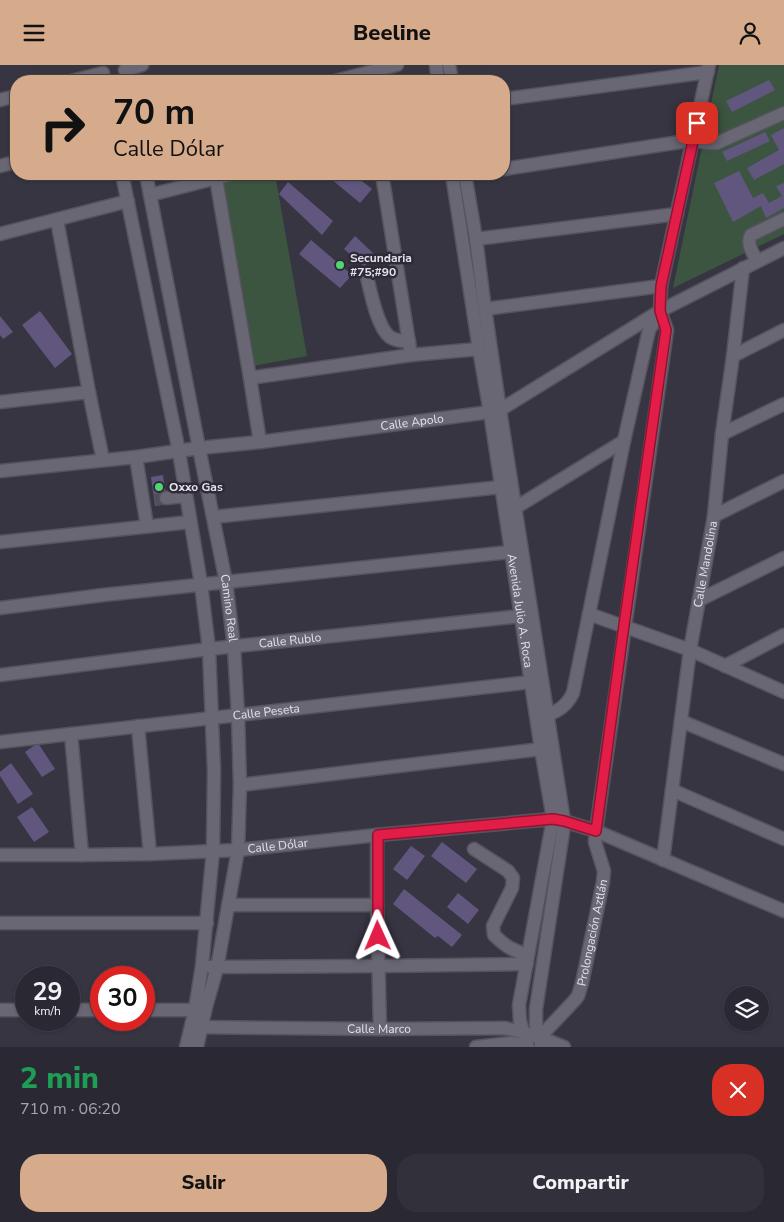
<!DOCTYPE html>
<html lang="es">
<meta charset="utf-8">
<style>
:root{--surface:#2a2832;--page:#32303a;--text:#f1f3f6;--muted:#a5a6ac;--line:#46444d;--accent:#d6ab8b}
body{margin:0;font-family:"Nunito Sans",sans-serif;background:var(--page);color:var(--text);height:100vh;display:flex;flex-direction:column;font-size:19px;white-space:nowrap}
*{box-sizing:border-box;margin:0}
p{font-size:16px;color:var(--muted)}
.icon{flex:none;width:28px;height:28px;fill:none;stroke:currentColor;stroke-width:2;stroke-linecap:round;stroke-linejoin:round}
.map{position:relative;height:982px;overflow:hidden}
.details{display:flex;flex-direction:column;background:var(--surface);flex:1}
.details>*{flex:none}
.banner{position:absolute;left:10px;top:10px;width:500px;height:105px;border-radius:20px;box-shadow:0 1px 4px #0004,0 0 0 1px var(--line);background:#d6ab8b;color:#111;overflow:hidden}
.controls{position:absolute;left:724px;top:921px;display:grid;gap:10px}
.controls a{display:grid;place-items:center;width:45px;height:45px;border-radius:50%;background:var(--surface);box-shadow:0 1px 4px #0004,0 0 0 1px var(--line);font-size:25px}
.speed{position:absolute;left:15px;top:901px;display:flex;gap:10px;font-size:25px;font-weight:700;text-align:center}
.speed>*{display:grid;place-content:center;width:65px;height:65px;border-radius:50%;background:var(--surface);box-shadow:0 1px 4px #0004,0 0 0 1px var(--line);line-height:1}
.speed small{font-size:12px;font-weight:400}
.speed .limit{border:8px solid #d22;background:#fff;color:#111}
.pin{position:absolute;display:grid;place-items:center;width:42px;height:42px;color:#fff;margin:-21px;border-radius:10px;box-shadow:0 2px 8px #0006}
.me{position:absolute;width:55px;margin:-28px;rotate:359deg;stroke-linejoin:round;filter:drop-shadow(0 0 4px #0008)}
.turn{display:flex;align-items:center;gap:18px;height:105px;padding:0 20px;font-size:22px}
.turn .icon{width:65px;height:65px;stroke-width:2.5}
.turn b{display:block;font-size:35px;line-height:42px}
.round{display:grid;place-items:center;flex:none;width:52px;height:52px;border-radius:20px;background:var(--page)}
.summary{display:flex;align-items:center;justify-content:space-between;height:85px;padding:0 20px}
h1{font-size:30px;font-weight:800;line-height:38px;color:#1e9e55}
.action{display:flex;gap:10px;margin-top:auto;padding:10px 20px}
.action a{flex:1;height:58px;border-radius:20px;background:var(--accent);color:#111;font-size:20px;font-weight:800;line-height:58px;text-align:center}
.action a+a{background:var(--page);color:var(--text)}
header{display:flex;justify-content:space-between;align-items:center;height:65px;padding:0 20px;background:var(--accent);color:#111;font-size:22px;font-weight:800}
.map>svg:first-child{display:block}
.green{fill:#3b5540}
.building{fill:#60567e}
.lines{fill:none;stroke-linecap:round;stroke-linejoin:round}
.minor-tunnel{stroke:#524f5b;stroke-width:12;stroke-dasharray:12 6;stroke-linecap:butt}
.minor-casing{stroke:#56535f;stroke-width:15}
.minor{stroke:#6a6775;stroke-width:12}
.route-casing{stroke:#92132f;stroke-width:12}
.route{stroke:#e11d48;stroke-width:9}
.poi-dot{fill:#4ed675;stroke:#2e2b37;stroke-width:2}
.labels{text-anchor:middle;stroke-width:5;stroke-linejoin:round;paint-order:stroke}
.poi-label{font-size:12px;font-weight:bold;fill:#e4e2eb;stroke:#2e2b37;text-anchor:start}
.street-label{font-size:12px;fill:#e4e2eb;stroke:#2e2b37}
</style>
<header><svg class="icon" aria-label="menu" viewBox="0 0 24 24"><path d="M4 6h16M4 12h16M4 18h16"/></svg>Beeline<svg class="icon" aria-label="person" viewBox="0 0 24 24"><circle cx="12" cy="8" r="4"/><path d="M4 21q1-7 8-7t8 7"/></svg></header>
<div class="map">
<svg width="784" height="982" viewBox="0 0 784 982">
<rect width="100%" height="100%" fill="#383542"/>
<!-- green -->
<g class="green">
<polygon points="719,0 784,0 784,169 673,223"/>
<polygon points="246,109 275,109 307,291 253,301 222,115"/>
</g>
<!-- building -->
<g class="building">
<polygon points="769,15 775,25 732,47 726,36"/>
<polygon points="784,63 784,99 754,115 747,103 779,85 771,70"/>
<polygon points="765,67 770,76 727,96 722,87"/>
<polygon points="739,106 753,133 763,128 769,138 782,131 776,121 784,118 784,143 766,153 761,141 733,157 714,118"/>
<polygon points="325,109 353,109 372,124 360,138"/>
<polygon points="288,117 333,156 322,170 279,129"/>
<polygon points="355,171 375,190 364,202 344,184"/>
<polygon points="311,175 352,210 340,223 299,189"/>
<polygon points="40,246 72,289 55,303 22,260"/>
<polygon points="0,251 13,267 3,274 0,270"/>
<polygon points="163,410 167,439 155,441 151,412"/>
<polygon points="38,678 55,704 42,712 25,687"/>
<polygon points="11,698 33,729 18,739 0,711 0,707"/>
<polygon points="32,742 49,767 34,777 17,752"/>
<polygon points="442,777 477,804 466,818 431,791"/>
<polygon points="411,781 425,791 407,815 393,804"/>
<polygon points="404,824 462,870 452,882 438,871 435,873 393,839"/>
<polygon points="458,828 479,845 468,859 447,842"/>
</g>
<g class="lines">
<!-- minor-tunnel -->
<polyline class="minor-tunnel" points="155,435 166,433"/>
<defs>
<g id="minor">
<polyline points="436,0 438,16"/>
<polyline points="449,0 452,16"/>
<polyline points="125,5 142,0"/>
<polyline points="71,16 103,8"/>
<polyline points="335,16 397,0"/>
<polyline points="504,34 708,7"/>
<polyline points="0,35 16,31"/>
<polyline points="0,101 16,97"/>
<polyline points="504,104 693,75 707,78 717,78 784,48"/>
<polyline points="122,109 179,387 201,519 209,584 214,706 213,786 202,901 195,945 186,982"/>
<path id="s1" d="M146,109l53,274 27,134 8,65 4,68 2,70 -2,65 -21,118 -11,39 -9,40"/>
<polyline points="382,109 411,290"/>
<path id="s2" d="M452,109l27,175 11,63 51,337 12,70 -34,186 1,16 8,26"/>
<polyline points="465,109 476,174 484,237 500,345 564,756 563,767 536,944 536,960 540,972 541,982"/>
<polyline points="216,113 250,313 260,377"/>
<polyline points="150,130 232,109"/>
<polyline points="57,155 89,327 103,395"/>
<polyline points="0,169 128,136"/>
<polyline points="476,174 677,149"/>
<path d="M757,196c-4,-8 -11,-17 -6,-26l33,-16"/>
<path d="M366,208c4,16 11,55 24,64 6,4 12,4 19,4"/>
<polyline points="485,244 661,221"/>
<polyline points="733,291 784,265"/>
<polyline points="250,313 411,290 479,284"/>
<polyline points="0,337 89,327"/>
<polyline points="722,369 784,339"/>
<polyline points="136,392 147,461"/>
<path id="s3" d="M0,406l136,-14 63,-9 61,-6 230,-30 10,-2 160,-99 124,-63"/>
<polyline points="166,433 185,431"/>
<polyline points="515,443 624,376"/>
<polyline points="714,451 784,416"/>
<polyline points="213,452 501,422"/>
<polyline points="0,477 190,457"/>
<polyline points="699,535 784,493"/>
<polyline points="0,543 103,530 510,487"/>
<polyline points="589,549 690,585 784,627"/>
<polyline points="725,601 784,570"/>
<path id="s4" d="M0,610l209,-26 312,-33"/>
<path d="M548,650c12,-5 19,-10 25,-22l51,-252 25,-111 10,-16"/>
<polyline points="681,656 784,699"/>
<polyline points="138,661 150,789"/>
<polyline points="71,669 82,790"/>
<path id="s5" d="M0,677l531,-60"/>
<polyline points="240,720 541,684"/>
<polyline points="672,725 784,774"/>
<polyline points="377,770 377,840 380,964"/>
<path d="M474,784l34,22 5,7 -1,10 -19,38 1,9c12,12 18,15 34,20"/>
<path id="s6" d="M0,790h82l68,-1 88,-4 139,-15 176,-16 11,2 32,10 188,80"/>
<path id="s7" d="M663,795l27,-210 24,-134 8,-82 11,-78 10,-88"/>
<polyline points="228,840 377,840"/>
<polyline points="0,858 207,858"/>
<polyline points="210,902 378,901 527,899"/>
<polyline points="0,945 26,945"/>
<polyline points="69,945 101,945"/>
<polyline points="144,945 195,945"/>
<path id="s8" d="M193,962l187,2 124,-1c22,4 39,10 60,19"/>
<path id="s9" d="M540,972l34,-36 4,-5 4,-13 21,-101 1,-11 -9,-29 1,-11 71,-501 -7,-19 1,-25 48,-221"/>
<polyline points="476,982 511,978 517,979 526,982"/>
</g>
</defs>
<!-- minor casing -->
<use href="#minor" class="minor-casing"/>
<!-- minor -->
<use href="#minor" class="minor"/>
</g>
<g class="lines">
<defs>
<polyline id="route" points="378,871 378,770 553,754 564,756 596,766 624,560 666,265 660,246 661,221 697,58"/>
</defs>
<!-- route casing -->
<use href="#route" class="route-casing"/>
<!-- route -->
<use href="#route" class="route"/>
</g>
<!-- markers -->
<g class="poi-dot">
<circle cx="340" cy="200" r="5"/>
<circle cx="159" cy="422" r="5"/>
</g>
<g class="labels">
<!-- poi labels -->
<g class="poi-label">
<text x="350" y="197">Secundaria<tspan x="350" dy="14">#75;#90</tspan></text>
<text x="169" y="426">Oxxo Gas</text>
</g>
<!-- street labels -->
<g class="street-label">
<text dy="4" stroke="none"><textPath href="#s3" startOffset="415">Calle Apolo</textPath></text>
<text dy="4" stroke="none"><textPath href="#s7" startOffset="299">Calle Mandolina</textPath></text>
<text dy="4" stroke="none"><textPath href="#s1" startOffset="442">Camino Real</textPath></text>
<text dy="4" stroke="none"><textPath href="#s2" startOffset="442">Avenida Julio A. Roca</textPath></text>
<text dy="4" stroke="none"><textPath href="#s4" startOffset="292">Calle Rublo</textPath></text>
<text dy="4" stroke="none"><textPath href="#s5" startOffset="268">Calle Peseta</textPath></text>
<text dy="4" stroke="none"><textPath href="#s6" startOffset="278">Calle Dólar</textPath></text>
<text dy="4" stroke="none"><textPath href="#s9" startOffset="121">Prolongación Aztlán</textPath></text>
<text dy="4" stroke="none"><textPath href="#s8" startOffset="186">Calle Marco</textPath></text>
</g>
</g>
</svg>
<div class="controls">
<a><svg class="icon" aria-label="layers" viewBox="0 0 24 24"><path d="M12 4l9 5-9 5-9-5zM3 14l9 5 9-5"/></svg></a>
</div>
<div class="speed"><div>29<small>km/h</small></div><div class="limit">30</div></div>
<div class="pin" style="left:697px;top:58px;background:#d93025"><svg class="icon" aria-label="arrive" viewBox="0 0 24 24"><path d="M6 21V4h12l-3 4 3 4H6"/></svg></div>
<svg class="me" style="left:378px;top:871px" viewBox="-20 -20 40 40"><path d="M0-17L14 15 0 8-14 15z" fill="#e11d48" stroke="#fff" stroke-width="4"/></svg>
<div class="banner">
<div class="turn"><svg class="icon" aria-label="right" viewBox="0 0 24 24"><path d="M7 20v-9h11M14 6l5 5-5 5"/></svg><div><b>70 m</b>Calle Dólar</div></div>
</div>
</div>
<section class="details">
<div class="summary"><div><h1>2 min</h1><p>710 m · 06:20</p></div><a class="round" style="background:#d93025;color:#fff"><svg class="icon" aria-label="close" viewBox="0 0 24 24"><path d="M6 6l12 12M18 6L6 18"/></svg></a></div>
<div class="action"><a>Salir</a><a>Compartir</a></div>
</section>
